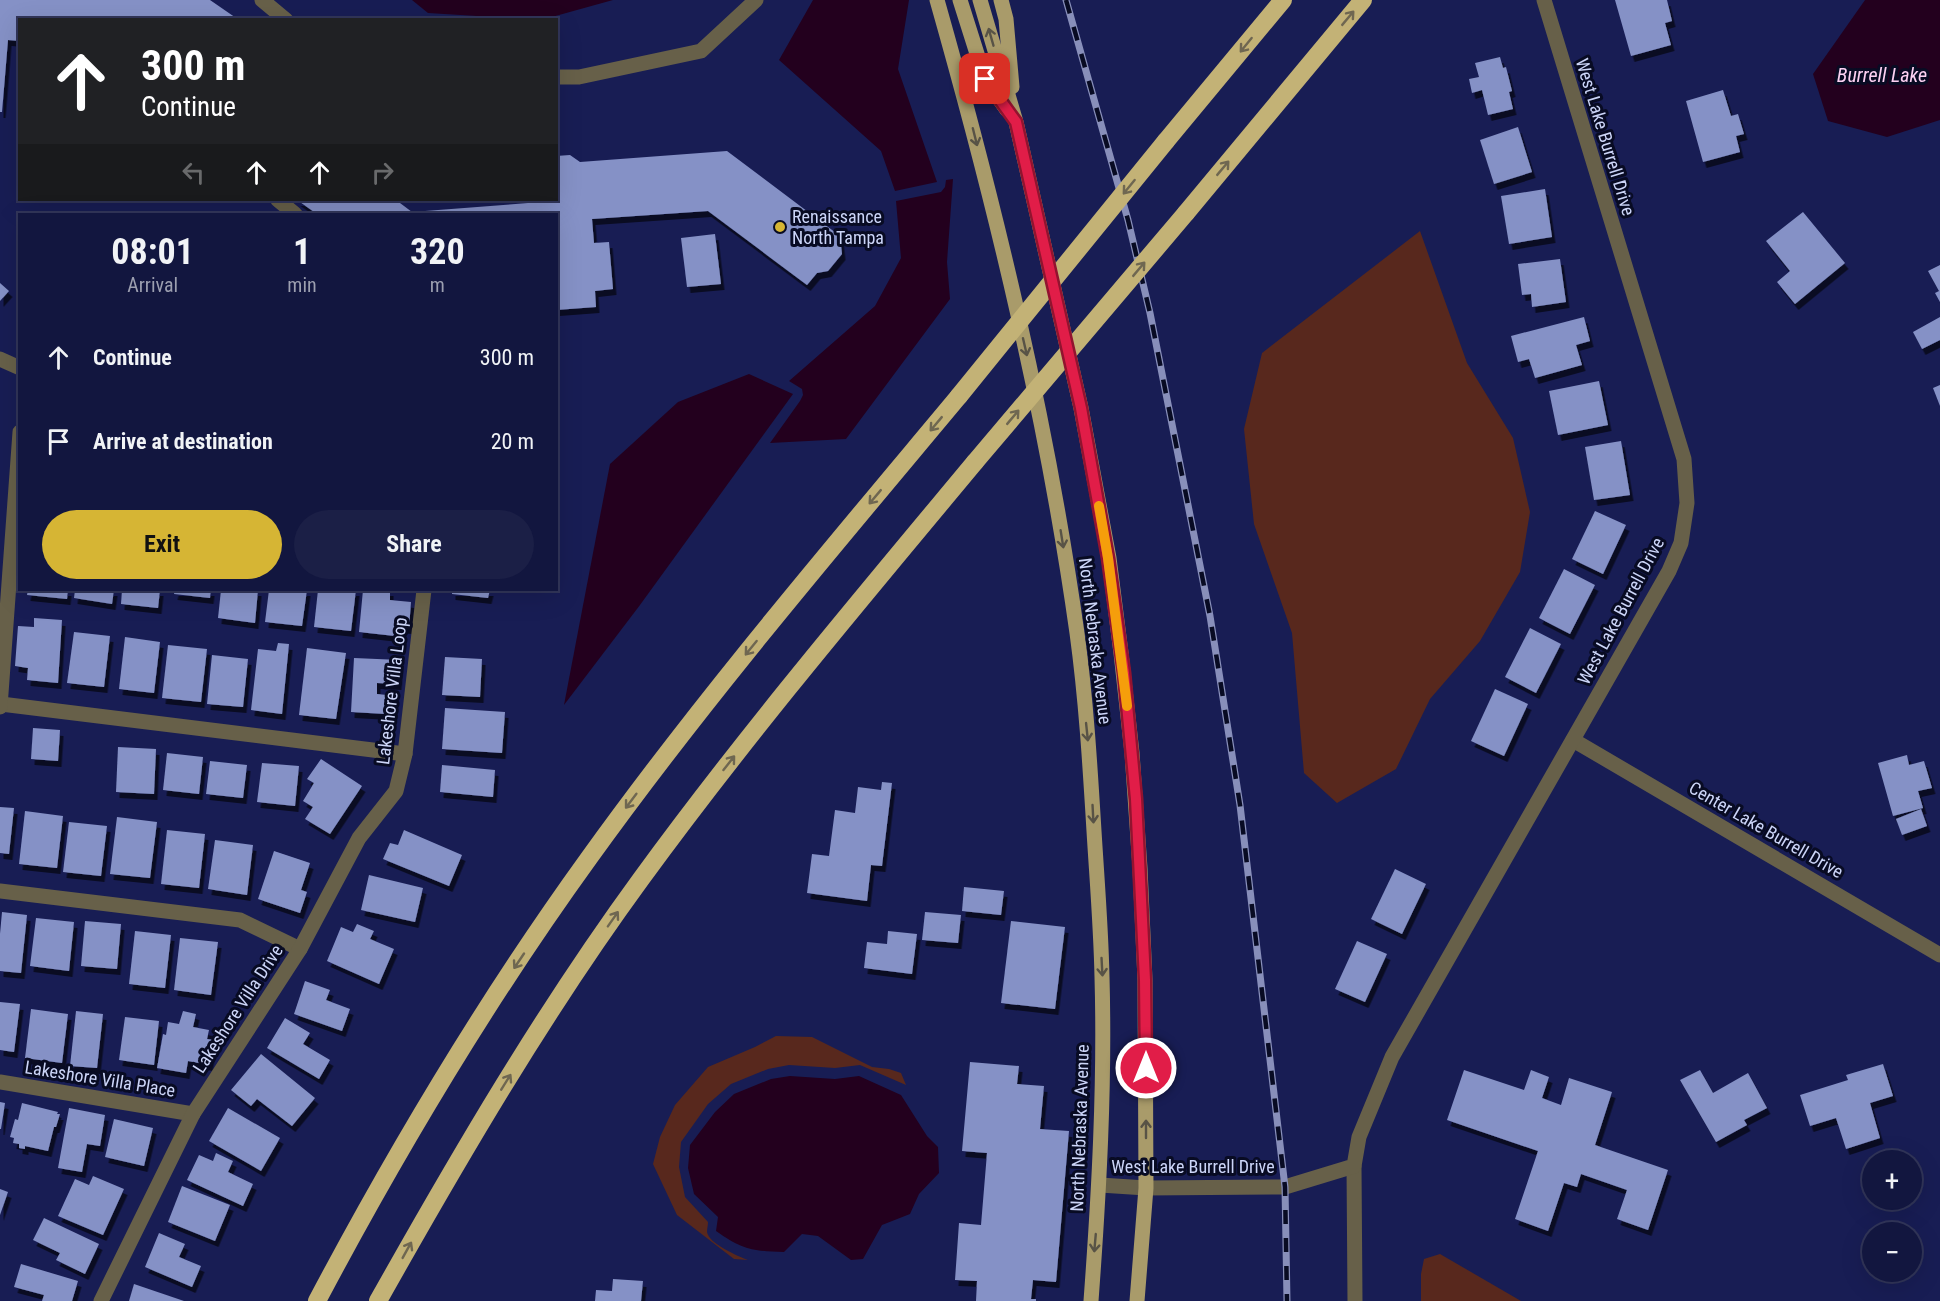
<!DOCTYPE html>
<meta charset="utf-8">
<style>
:root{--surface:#12163f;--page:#1b1f46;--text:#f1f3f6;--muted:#9c9fb0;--line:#313559;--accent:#d6b534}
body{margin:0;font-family:"Roboto Condensed",sans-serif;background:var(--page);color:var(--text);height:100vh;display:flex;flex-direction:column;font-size:22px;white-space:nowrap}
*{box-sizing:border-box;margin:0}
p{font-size:20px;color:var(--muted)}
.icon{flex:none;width:33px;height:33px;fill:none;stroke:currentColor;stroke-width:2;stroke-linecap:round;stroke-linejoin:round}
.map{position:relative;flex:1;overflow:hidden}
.details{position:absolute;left:18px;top:213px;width:540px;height:378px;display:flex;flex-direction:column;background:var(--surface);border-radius:0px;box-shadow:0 6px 24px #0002,0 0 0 2px var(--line)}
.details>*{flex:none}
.guide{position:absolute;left:18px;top:18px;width:540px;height:183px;border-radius:0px;box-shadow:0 6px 24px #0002,0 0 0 2px var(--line);background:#202124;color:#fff;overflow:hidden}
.controls{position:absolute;left:1862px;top:1150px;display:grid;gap:12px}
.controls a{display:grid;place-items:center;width:60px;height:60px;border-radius:50%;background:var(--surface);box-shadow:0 6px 24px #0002,0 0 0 2px var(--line);font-size:30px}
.pin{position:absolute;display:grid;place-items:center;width:51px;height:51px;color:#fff;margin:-26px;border-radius:12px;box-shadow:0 3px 9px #0006}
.me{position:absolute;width:66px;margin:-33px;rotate:0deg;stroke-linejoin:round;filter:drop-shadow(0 0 4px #0008)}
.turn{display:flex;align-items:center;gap:21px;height:126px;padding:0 24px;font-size:27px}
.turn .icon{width:78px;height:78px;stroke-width:2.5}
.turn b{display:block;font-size:42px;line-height:51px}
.lanes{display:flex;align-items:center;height:57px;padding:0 24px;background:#0003;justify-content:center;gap:30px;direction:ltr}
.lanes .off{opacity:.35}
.eta{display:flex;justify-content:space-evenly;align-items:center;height:102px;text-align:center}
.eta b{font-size:36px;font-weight:700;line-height:42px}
.action{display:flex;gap:12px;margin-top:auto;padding:12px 24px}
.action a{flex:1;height:69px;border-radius:36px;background:var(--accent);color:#111;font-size:24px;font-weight:700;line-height:69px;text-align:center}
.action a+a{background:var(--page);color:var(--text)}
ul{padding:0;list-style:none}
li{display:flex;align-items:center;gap:18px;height:84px;padding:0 24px}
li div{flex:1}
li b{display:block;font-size:22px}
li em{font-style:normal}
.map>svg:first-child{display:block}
.green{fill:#58281d}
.water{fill:#23001e}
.building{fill:#8591c6;filter:url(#shadow)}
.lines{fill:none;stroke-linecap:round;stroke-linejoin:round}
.minor{stroke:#676049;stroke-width:15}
.primary{stroke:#a99b6a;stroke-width:15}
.motorway{stroke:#c3b276;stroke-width:18}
.rail-casing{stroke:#888fba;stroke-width:7}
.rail{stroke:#080b23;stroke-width:4.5;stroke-dasharray:14;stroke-linecap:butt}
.motorway-bridge{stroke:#c3b276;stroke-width:18}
.oneway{stroke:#6f6751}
.oneway2{stroke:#585346}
.route-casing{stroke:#92132f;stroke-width:15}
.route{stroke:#e11d48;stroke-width:10}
.slow{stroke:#f59e0b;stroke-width:10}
.poi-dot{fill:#d6b534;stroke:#080b23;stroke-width:2}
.labels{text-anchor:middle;stroke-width:6;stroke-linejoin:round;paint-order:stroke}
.street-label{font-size:18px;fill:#ccd5f8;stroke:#080b23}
.poi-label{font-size:18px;fill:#ccd5f8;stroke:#080b23;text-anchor:start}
.water-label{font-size:20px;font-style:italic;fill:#fdd1f3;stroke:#080b23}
</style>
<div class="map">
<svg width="1940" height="1301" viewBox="0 0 1940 1301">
<defs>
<filter id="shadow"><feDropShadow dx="3.5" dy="6" stdDeviation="0" flood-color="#0009"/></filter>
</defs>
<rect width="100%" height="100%" fill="#181d54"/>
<!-- green -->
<g class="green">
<polygon points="1420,231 1467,363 1513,438 1530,512 1520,572 1480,641 1430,699 1396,769 1337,803 1304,773 1292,633 1254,524 1244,429 1262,353"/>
<path d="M776,1036l36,1 60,30 17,2 12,4 5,12 -46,-20 -25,3 -46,-3 -21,4 -37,15 -23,20 -27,38 -2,25 6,30 23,25c0,3 -1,7 -1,10 2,12 31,24 41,28l-14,-1 -57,-44 -24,-51 7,-27 15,-32 33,-38 47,-20z"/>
<polygon points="1440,1254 1521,1301 1421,1301 1421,1274 1424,1259"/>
</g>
<!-- water -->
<g class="water">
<polygon points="412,0 613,0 541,20 428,13"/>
<polygon points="813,0 909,0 898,69 937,182 895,191 881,151 779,60"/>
<polygon points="1865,0 1940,0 1940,120 1887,137 1828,121 1813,74"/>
<polygon points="953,179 947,262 950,299 846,439 770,443 800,401 803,395 802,389 789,381 875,306 901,258 896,201 941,192 945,187 946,180"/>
<polygon points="749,374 793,394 640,605 564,705 610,464 678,402"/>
<path d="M790,1076l45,3 24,-3 42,19 26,41 11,11 1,26 -20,21 -9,20 -28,11 -19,34 -12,1 -33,-24 -16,-2 -18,18c-32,-1 -41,-2 -68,-21l2,-14 -24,-23 -6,-26 2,-23 25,-33 19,-18 37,-15z"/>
</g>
<!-- building -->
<g class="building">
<polygon points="0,0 210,0 239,20 20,20 20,41 8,40 2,112 0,112"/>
<polygon points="1615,0 1667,0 1672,21 1665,23 1671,45 1631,56"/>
<polygon points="1500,57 1503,68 1506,67 1512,91 1509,92 1513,109 1488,115 1482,90 1472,93 1469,79 1479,77 1475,63"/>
<polygon points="1723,90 1731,116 1738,114 1744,134 1736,136 1740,152 1703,162 1686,101"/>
<polygon points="1518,127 1532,172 1494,184 1480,140"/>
<polygon points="727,151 840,236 842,254 828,271 817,273 807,285 708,211 592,219 594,243 609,242 613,289 595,291 596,307 556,310 556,214 317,214 297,200 396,200 412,212 528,203 528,200 556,200 556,156 570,155 580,162"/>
<polygon points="1545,189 1552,237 1509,244 1501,196"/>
<polygon points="1803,212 1845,263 1795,304 1777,282 1790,271 1766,241"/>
<polygon points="715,234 721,284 687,287 681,238"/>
<polygon points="1560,259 1566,302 1532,307 1531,294 1522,295 1518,264"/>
<polygon points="1940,265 1940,302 1935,293 1939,291 1928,271"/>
<polygon points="0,283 9,291 0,301"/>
<polygon points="1584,317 1590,341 1576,345 1582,365 1535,378 1529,359 1518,362 1511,336"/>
<polygon points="1940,317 1940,340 1922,349 1913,332"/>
<polygon points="1599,381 1608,425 1558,435 1549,391"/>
<polygon points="1940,385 1940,406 1933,388"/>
<polygon points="1621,441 1630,495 1594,500 1585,447"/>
<polygon points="1595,511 1626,525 1603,574 1572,559"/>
<polygon points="1564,569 1595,585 1570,634 1539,618"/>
<polygon points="28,590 68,590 67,599 27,595"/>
<polygon points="75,590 114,590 112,604 74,598"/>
<polygon points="122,590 160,590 158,608 121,604"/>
<polygon points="175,590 211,590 210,598 174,594"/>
<polygon points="221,590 258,590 255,623 218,618"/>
<polygon points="269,590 307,590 302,626 265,622"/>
<polygon points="318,590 356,590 351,631 314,627"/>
<polygon points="363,590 390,590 390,600 411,602 409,628 396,627 395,636 359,632"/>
<polygon points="452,590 490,590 488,598 452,594"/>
<polygon points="34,618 62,620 58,683 27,680 28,668 15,666 18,626 34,627"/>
<polygon points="1530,628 1561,644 1536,693 1505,677"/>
<polygon points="74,632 110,636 104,687 67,683"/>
<polygon points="125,637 160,642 154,693 119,689"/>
<polygon points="278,643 289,644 282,714 251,710 258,649 276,651"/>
<polygon points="168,645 207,649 201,702 162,698"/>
<polygon points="307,648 346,653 336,719 299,715"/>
<polygon points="212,655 248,659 243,707 207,704"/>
<polygon points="445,657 482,659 480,697 442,695"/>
<polygon points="354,658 400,660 398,684 377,683 377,694 387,695 386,714 351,712"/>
<polygon points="1495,689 1528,704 1504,756 1471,741"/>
<polygon points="445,708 505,712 502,753 442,749"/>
<polygon points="33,728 60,730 58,761 31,759"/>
<polygon points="118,747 156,749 154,794 116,792"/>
<polygon points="167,753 203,757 199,794 163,790"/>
<polygon points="1907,755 1909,765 1924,761 1932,788 1918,791 1923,808 1893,816 1878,763"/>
<polygon points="321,759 362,786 330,834 305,819 313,807 303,801 314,783 307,779"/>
<polygon points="210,761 247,765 243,798 206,794"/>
<polygon points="262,763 299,766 295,806 257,802"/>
<polygon points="442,765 495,770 493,797 440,792"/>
<polygon points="882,782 892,783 882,866 871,865 867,901 807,893 812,854 829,856 835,810 855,813 858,787 881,790"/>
<polygon points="0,807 14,808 9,854 0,853"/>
<polygon points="1921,809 1927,826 1902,835 1896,819"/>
<polygon points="25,811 63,816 57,868 19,864"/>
<polygon points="117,817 157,822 150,878 110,874"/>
<polygon points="69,822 107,826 101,876 63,872"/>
<polygon points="167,830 205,834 199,888 161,884"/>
<polygon points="404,830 462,855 449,886 383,859 390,843 398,845"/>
<polygon points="215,840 253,845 247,895 208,889"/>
<polygon points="274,851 310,863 301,890 307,892 300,913 258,899"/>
<polygon points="1395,869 1426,884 1402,934 1371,919"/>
<polygon points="369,875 423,888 415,922 361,910"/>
<polygon points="964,887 1004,891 1001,915 962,911"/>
<polygon points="2,912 27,915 21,973 0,971 0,934"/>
<polygon points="925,912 961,915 958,943 922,940"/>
<polygon points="36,918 74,922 69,971 30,966"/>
<polygon points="85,921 121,924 117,969 81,966"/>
<polygon points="1011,921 1065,927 1055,1009 1001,1003"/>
<polygon points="357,924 374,931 370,939 394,949 379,984 327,961 341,927 353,932"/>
<polygon points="135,931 171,935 165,988 129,984"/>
<polygon points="888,931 917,934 912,974 864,968 867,942 887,944"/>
<polygon points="180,938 218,942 211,995 174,990"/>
<polygon points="1357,941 1387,954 1365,1002 1335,989"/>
<polygon points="305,981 330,990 326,1000 350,1009 342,1031 294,1014"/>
<polygon points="0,1002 20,1004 14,1052 0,1050"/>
<polygon points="31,1009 68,1014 62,1063 25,1058"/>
<polygon points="76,1011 103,1014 97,1068 70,1066"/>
<polygon points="183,1011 196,1014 193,1027 209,1030 207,1039 214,1040 209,1065 188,1061 186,1073 157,1068 163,1034 166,1035 168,1022 179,1024"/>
<polygon points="125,1017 159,1021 154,1065 119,1060"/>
<polygon points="285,1018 310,1033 303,1044 330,1060 319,1079 267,1048"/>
<polygon points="261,1054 315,1098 292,1126 257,1099 251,1106 231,1090"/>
<polygon points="970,1062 1019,1066 1017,1084 1044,1086 1040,1129 1069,1131 1056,1282 1033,1280 1031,1299 1036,1299 1036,1301 976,1301 977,1281 955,1280 959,1223 981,1225 987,1153 962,1151"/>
<polygon points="1883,1064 1893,1096 1870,1103 1880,1138 1846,1149 1836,1118 1810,1126 1800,1095 1848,1080 1846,1075"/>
<polygon points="1464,1070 1524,1090 1531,1070 1549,1077 1542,1098 1561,1105 1569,1078 1612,1092 1595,1145 1668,1170 1648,1230 1617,1219 1627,1190 1581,1174 1577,1187 1564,1183 1548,1231 1515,1219 1538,1151 1447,1120"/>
<polygon points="1700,1070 1713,1093 1748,1073 1767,1108 1744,1120 1747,1125 1716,1142 1680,1080"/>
<polygon points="0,1102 5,1103 1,1129 0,1129"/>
<polygon points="22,1103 58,1112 57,1114 60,1114 56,1127 54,1127 48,1151 25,1146 25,1149 19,1148 19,1144 13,1143 14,1138 10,1137 15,1119 18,1120"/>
<polygon points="69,1108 105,1115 100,1146 87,1144 82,1172 58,1168"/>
<polygon points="228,1108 280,1138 261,1171 209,1141"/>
<polygon points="114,1119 153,1128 144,1166 105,1157"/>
<polygon points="216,1153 233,1161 228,1172 253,1184 243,1206 187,1180 199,1155 213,1161"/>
<polygon points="93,1176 124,1189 103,1235 58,1216 75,1179 89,1185"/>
<polygon points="182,1186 230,1205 215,1241 168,1222"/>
<polygon points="0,1189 8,1192 0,1215"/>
<polygon points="44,1218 99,1244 85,1274 56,1260 60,1253 33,1240"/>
<polygon points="159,1233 185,1244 179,1257 201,1266 192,1287 145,1267"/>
<polygon points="21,1264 78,1281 72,1301 42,1301 44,1295 14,1287"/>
<polygon points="613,1279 643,1281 641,1301 595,1301 596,1290 612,1291"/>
<polygon points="134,1284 184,1301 129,1301"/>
</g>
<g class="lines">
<!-- minor -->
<g class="minor">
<polyline points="262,0 286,20"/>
<polyline points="556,77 579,77 701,51 756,0"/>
<polyline points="278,200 295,214"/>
<polyline points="0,359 20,368"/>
<polyline points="1,704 405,754"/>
<polyline points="0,707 20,432"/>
<polyline points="1573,740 1940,955"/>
<polyline points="0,891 240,920 300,949"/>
<polyline points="0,1082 193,1114"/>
<polyline points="1354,1166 1355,1301"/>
<polyline points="1100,1185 1146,1188 1285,1187 1354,1166 1359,1137 1392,1057 1669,571 1681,543 1687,503 1684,459 1544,0"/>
<polyline points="101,1301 193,1114 300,949 359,838 396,791 405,754 424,590"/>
</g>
<!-- primary -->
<g class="primary">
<path d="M937,0c59,208 110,419 140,633 9,66 13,132 17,198 3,49 7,97 8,146 3,108 -3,216 -11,324"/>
<polyline points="960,0 985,79 1007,110"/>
<polyline points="980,0 1016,122 1081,408 1109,558 1121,653 1132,753 1140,868 1145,980 1146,1188 1137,1301"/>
<polyline points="1001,0 1006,19 1012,87"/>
</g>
<!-- motorway -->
<g class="motorway">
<polyline points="1166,141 1283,0"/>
<polyline points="1186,213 1363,0"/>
<path d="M317,1301c81,-153 170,-302 272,-443 115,-160 244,-311 370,-462"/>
<path d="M378,1301c81,-144 165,-288 263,-422 105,-144 220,-280 334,-417"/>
</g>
<defs>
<polyline id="rail" points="1066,0 1128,220 1150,313 1210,616 1240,805 1285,1187 1287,1301"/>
</defs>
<!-- rail casing -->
<use href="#rail" class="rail-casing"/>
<!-- rail -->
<use href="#rail" class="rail"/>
<!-- motorway-bridge -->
<g class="motorway-bridge">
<polyline points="959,396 1166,141"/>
<polyline points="975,462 1186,213"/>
</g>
</g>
<!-- one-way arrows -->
<defs><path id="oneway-shaft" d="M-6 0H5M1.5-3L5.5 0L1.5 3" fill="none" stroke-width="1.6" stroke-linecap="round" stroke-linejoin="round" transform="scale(1.5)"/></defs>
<g class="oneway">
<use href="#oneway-shaft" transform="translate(1348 18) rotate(-50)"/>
<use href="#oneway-shaft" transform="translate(1246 45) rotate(129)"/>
<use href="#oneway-shaft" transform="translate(1223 168) rotate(-50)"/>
<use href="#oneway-shaft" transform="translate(1129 187) rotate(129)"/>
<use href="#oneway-shaft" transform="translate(1139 269) rotate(-50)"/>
<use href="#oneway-shaft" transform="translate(1013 417) rotate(-50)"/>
<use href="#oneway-shaft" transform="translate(936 424) rotate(130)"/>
<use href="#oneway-shaft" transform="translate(875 497) rotate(130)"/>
<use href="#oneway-shaft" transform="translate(751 648) rotate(129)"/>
<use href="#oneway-shaft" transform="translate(729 763) rotate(-52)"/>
<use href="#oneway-shaft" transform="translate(631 801) rotate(127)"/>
<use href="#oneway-shaft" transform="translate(613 919) rotate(-55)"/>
<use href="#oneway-shaft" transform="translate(519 961) rotate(124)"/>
<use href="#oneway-shaft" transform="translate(506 1082) rotate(-58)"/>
<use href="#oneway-shaft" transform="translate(407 1250) rotate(-61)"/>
</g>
<g class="oneway2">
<use href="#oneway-shaft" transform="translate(991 37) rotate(-106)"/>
<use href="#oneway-shaft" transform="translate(975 137) rotate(76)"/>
<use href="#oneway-shaft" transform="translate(1025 347) rotate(77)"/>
<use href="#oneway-shaft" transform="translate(1062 539) rotate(81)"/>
<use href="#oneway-shaft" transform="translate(1087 732) rotate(84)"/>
<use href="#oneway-shaft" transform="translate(1093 814) rotate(87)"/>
<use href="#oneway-shaft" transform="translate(1102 967) rotate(87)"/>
<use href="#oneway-shaft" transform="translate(1146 1129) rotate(-90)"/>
<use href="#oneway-shaft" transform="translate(1095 1243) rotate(95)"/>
</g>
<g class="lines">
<defs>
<polyline id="route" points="985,79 1016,122 1081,408 1108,558 1124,673 1136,799 1145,980 1146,1068"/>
</defs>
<!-- route casing -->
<use href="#route" class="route-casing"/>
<!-- route -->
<use href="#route" class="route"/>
<!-- slow -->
<polyline class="slow" points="1099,506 1108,558 1127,706"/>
</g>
<!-- markers -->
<circle class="poi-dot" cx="780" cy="227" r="6"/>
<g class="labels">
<!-- street labels -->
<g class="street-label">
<text transform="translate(1605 137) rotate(73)" y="6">West Lake Burrell Drive</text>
<text transform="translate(1621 611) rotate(-62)" y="6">West Lake Burrell Drive</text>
<text transform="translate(1095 641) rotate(83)" y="6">North Nebraska Avenue</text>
<text transform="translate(392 691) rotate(-83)" y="6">Lakeshore Villa Loop</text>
<text transform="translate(1766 830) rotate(30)" y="6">Center Lake Burrell Drive</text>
<text transform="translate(238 1009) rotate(-57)" y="6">Lakeshore Villa Drive</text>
<text transform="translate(100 1079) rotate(9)" y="6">Lakeshore Villa Place</text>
<text transform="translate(1080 1128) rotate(-88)" y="6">North Nebraska Avenue</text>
<text x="1193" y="1173">West Lake Burrell Drive</text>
</g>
<!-- poi labels -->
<g class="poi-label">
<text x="792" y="223">Renaissance<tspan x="792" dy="21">North Tampa</tspan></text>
</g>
<!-- water labels -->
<g class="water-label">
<text x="1882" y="82">Burrell Lake</text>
</g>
</g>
</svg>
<div class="controls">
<a>+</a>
<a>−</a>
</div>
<div class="pin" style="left:985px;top:79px;background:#d93025"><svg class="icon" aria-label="arrive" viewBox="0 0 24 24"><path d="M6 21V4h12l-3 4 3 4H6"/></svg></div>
<svg class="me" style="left:1146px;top:1068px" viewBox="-20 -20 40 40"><circle r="17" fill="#e11d48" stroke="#fff" stroke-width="3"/><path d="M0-11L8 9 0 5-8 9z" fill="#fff"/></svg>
<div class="guide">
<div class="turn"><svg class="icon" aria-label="ahead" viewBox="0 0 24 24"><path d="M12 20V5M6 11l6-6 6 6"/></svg><div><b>300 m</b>Continue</div></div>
<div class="lanes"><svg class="icon off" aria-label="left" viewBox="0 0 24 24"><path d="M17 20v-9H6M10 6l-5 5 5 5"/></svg><svg class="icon" aria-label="ahead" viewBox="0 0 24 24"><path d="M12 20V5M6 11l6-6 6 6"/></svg><svg class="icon" aria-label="ahead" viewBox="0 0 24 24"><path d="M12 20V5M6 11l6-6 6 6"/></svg><svg class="icon off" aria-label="right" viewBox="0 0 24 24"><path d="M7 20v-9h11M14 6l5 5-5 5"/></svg></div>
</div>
<section class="details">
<div class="eta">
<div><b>08:01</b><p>Arrival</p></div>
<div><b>1</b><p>min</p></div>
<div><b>320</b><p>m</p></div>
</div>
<ul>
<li><svg class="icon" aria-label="ahead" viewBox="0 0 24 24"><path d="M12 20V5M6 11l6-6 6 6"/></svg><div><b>Continue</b></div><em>300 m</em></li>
<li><svg class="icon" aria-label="arrive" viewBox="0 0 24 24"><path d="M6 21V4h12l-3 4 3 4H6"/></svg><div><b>Arrive at destination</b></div><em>20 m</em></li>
</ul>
<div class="action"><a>Exit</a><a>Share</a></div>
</section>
</div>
